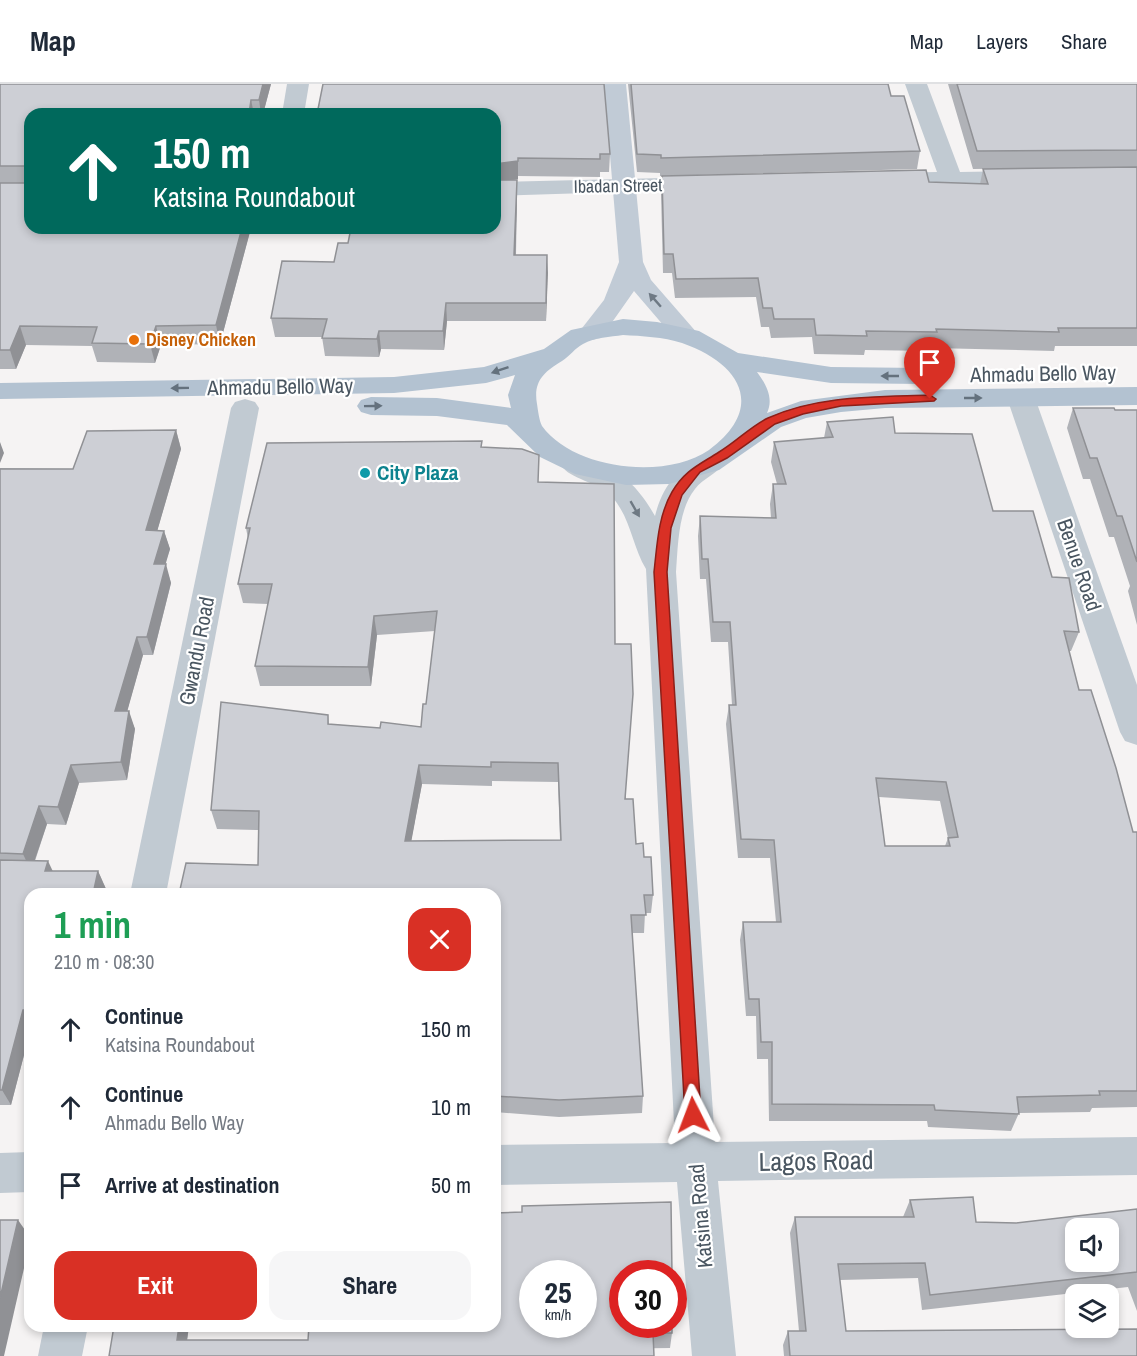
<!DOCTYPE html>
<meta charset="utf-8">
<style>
:root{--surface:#fff;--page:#f6f6f7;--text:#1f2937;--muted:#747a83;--line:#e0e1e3;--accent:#d93025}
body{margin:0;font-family:"Archivo Narrow",sans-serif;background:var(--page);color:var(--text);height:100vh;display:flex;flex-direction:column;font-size:22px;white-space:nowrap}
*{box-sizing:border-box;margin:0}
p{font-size:20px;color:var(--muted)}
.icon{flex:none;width:33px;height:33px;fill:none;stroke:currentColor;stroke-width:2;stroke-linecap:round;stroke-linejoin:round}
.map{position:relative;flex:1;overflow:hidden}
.panel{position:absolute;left:24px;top:804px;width:477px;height:444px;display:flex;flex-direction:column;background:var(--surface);border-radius:18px;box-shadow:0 3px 9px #0003}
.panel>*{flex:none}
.guide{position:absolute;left:24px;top:24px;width:477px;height:126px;border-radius:18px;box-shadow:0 3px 9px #0003;background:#00695c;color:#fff;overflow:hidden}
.buttons{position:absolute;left:1065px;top:1134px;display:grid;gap:12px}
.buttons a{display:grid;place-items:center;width:54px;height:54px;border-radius:12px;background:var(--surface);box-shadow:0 3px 9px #0003;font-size:30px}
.speed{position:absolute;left:519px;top:1176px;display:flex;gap:12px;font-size:30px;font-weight:700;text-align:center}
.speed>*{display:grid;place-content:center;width:78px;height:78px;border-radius:50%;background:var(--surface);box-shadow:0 3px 9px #0003;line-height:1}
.speed small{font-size:15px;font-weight:400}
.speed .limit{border:9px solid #d22;background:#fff;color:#111}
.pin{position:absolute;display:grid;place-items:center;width:51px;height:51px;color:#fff;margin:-62px -26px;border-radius:50% 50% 50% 0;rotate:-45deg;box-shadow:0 0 6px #0007}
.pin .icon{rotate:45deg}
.me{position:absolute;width:66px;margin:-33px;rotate:357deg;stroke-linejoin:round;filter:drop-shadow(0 0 4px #0008)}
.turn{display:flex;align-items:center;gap:21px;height:126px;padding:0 30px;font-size:27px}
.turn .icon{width:78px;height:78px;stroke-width:2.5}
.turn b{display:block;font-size:42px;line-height:51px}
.round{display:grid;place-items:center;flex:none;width:63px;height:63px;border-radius:18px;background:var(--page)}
.summary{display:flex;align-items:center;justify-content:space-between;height:102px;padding:0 30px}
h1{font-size:36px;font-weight:700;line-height:45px;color:#1e9e55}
.cta{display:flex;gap:12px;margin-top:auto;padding:12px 30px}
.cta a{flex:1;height:69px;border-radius:18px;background:var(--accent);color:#fff;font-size:24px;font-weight:700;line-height:69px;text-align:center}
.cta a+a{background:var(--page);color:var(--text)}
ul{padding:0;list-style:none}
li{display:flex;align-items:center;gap:18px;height:78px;padding:0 30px}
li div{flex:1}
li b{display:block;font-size:22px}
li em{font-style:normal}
header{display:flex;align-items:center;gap:36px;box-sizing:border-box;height:84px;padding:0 30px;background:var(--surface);border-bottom:2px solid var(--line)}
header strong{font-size:28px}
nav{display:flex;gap:33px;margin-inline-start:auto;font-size:21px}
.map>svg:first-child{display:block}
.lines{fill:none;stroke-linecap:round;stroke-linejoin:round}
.street{fill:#c1cad2;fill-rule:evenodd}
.secondary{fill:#c1cbd6;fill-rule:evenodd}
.primary{fill:#b3c2d1;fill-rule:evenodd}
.wall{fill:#b0b2b7;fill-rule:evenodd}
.shaded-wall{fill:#909195}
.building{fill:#cdcfd5;stroke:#909195;stroke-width:1.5;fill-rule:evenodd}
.oneway{fill:#6e7984}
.oneway2{fill:#64717d}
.oneway3{fill:#6e7983}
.route{fill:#d93025;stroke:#8d1f18;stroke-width:1.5}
.food-dot{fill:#e8710a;stroke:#fff;stroke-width:2}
.culture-dot{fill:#0f9aa8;stroke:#fff;stroke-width:2}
.labels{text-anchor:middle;stroke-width:4.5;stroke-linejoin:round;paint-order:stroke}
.far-street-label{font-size:18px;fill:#4a5661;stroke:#fff}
.far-food-label{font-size:18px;font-weight:bold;fill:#c56008;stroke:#fff;text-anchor:start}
.street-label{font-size:21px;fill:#4a5661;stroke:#fff}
.culture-label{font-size:21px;font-weight:bold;fill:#0d838f;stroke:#fff;text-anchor:start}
.near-street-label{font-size:26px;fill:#4a5661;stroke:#fff}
</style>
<header>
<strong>Map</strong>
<nav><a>Map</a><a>Layers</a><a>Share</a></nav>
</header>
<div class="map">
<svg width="1137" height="1272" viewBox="0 0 1137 1272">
<rect width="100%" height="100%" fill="#f5f3f3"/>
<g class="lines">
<!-- street -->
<g class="street">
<polygon points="287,0 309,0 304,30 282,30"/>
<polygon points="905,0 927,0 960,88 1024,87 1032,89 1036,94 1032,99 884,103 876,101 872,96 876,91 884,89 937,88"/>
<polygon points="706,93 714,95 718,100 714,105 495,112 495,98"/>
<polygon points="1021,305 1031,308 1035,314 1137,601 1137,661 1125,657 1120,648 1007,314 1011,308"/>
<polygon points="245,315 255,318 259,324 166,810 130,810 231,324 235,318"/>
<path d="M709,371l10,2 4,7c-7,11 -20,14 -28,25 -17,21 -17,57 -19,83l39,570 422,-5v38l-419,6 18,175h-44l-15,-174 -182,3v-40l180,-2 -29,-574c-14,-23 -15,-51 -34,-72 -14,-16 -42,-17 -51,-32l4,-7c12,-3 20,1 32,5 28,10 43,27 58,53 7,-29 25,-53 54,-61z"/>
<polygon points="30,1068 30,1108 0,1109 0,1069"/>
<polygon points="44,1242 88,1242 82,1272 38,1272"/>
</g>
<!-- secondary -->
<polygon class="secondary" points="604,0 626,0 643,178 651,196 698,250 694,256 685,258 676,256 634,207 601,254 592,256 583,254 579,248 604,216 619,178"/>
<!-- primary -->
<path class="primary" d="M623,235l34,3 42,9 39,22 93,14 91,1 9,2 4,6 -4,6 -9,2 -91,-1 -74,-11c9,12 17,26 10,41l34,-12 84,-11 252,-3v18l-252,3 -44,4 -35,6 -25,9 -62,43 -50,14 -43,1 -51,-11 -35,-17 -33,-32 -70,-9 -66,-1 -10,-3 -4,-6 4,-6 10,-3 66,1 74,10 -3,-13 7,-20 -29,8 -92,10 -394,6v-16l394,-6 90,-10 60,-18 27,-19zM623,251c19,1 40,2 59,8 58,20 85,64 27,107 -43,30 -135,20 -167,-24 -3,-6 -4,-16 -5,-22 -4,-23 7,-32 25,-43 8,-5 13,-13 21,-17 12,-7 27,-7 40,-9z"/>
</g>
<!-- wall -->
<g class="wall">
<polygon points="0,0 271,0 263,30 30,30 30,144 251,144 220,260 161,261 155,279 97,278 92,262 26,261 16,285 0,285"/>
<polygon points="628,0 888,0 891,12 920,67 917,85 660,92 660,89 637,88"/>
<polygon points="948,0 1137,0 1137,262 1055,262 1054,267 933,264 933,267 865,266 864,271 814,270 812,253 771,254 769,243 761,243 756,213 675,214 672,189 663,189 661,110 662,92 980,100 983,85 1054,84 973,85"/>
<polygon points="495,30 610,70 609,88 600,88 600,93 518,92 518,95 514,96 517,114 516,171 547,171 546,237 447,237 444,266 381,265 379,273 325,272 322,253 275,253 271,234 334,178 348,159"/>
<polygon points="1073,324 1115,326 1137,326 1137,541 1128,507 1130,502 1114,453 1109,453 1090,395 1083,395 1067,344"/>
<path d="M827,338l68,11 98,78 59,66 27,55 -8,19h-2l10,39 54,142h4v275l-45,1 -2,4 -71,1 -8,18 -83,-4 -1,-6h-158l-1,-62h-11l-1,-43h-10l-6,-76 3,-18h33l-6,-64h-32l-12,-134 3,-19h3l-4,-63h-17l-5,-63h-6l-2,-43 2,-20 71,2 -1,-14 3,-20h4l-6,-22 3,-20 50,-4zM879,713l61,4 8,37 -3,8h-60z"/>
<polygon points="176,346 181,365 157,447 164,447 170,465 165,480 171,499 153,571 143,571 127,627 135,645 127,696 79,699 66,741 47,740 35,777 52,787 98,787 106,805 104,810 30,810 30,948 11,1021 0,1021 0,384 73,385"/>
<path d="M482,363l57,35 76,162 11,155 10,45 8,13 9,38 -2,18h-6l-1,20h-12l11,163 -1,17 -83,4 -64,-5v-218l-237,-29 1,-35 -42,-1 -6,-19 117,-95 1,9 51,4 41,-1 5,-23 9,-73 -58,4 -6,51h-111l-5,-20 13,-62 -25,-1 -5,-19 10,-45 -2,-11zM492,697l66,1 2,58 -149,1 11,-57 70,2z"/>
<polygon points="910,1116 976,1138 1016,1139 1137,1125 1137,1227 1128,1203 922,1226 918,1194 840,1196 846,1247 1137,1272 784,1272 783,1261 788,1247 799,1247 790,1149 795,1133 903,1133"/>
<polygon points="189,1242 187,1256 308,1256 309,1242 672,1249 670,1264 109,1272"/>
</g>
<!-- shaded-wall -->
<g class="shaded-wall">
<polygon points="263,0 271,0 263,30 261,30 259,16"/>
<polygon points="251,16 254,30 249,30"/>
<polygon points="518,74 518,95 495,98 495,80"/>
<polygon points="517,96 517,114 515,189 514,171"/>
<polygon points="242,144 251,144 220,260 216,241"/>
<polygon points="547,171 548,189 546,237 546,219"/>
<polygon points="446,219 447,237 444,266 443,247"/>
<polygon points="20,242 26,261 16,285 10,266"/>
<polygon points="156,242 161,261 155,279 150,260"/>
<polygon points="379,247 381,265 379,273 377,255"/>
<polygon points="176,346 181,365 152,465 146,446"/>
<polygon points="0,358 4,369 0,379"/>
<polygon points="164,447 170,465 160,499 154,480"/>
<polygon points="166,480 171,499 153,571 147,553"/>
<polygon points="374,532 377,551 371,602 368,583"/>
<polygon points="137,553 143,571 122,646 115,627"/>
<polygon points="129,627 135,645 127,696 121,678"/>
<polygon points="71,681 79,699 66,741 58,723"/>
<polygon points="419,681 422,700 408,775 405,757"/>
<polygon points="39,722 47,740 31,787 23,770"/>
<polygon points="48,777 56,794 45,787"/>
<polygon points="98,787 106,805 104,810 93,810"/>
<polygon points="23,926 30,939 30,948 11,1021 2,1006"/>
<polygon points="18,1136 30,1153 30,1158 4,1272 0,1272 0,1214"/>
<polygon points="179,1242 189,1242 185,1271 177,1256"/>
</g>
<!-- building -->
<g class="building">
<polygon points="0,0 263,0 259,16 251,16 249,30 30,30 30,144 242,144 216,241 156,242 150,260 92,259 97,243 20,242 10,266 0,266 0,99 26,99 26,82 0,82"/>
<polygon points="323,0 604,0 610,70 600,70 600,75 518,74 518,77 495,80 495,30 317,30"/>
<polygon points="631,0 888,0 891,12 904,12 920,67 661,74 661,71 637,70"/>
<polygon points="957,0 1137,0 1137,66 977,67"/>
<polygon points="1137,83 1137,244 1058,244 1059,248 936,245 937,248 866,247 867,252 816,251 814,235 774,235 772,224 763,224 758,194 676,195 673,170 664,170 662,92 926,86 929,98 988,100 983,85"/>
<polygon points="495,96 517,96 514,171 547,171 546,219 446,219 443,247 379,247 377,255 322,254 327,235 271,234 282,177 334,178 338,159 348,159 351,144 495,144"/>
<polygon points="1073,324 1114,324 1115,326 1137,326 1137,478 1122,432 1117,432 1097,374 1090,374"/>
<path d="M893,333l2,16 77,1 21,77h40l19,66 17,1 10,54 -15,-1 15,59h12l25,78 17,64h4v259h-38l1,4 -83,2 2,17 -84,-4 -1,-5 -162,-1v-62h-11l-2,-43h-10l-6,-77h38l-7,-82 -33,-1 -12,-134h7l-6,-83h-17l-5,-63h-6l-2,-43 76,2 -3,-34h13l-12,-42 59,-5 -6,-15zM876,694l70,4 12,55 -10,1 2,8h-65z"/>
<polygon points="176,346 146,446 164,447 154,480 166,480 147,553 137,553 115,627 129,627 121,678 71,681 58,723 39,722 23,770 0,769 0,385 73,385 87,347"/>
<path d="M482,357l-1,6 41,2 17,6 -1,27 76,2 1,160h16l2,50 -8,105h8l3,45 7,-1 1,14h7l2,38h-9l2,20h-15l12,181 -84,4 -64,-4v-202h-316l7,-31 72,2 1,-54 -48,-1 10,-108 107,13v9l52,4 1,-6 40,5 2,-23h3l11,-93 -63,5 -6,51 -113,-1 17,-82h-34l12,-56h-4l21,-85zM491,678l67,1 3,77 -156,1 14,-76 72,2z"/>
<polygon points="0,776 48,777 45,787 98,787 93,810 30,810 30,926 23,926 2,1006 0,1006"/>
<path d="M973,1113l3,25 40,1 121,-14v63l-207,23 -5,-32 -87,1 8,67 291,-2v27h-347l-2,-25h18l-11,-114h119l-4,-17zM1076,1144h32v34h-32z"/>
<path d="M671,1118l1,72h-50v50h50v9h-19l1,23h-545l5,-30h65l-2,14h131l1,-14h186v-113l27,-1v-6zM532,1190h52v50h-52z"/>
<polygon points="0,1136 18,1136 0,1214"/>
</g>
<!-- one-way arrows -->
<defs><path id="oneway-solid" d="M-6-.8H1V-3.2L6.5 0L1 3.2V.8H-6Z" transform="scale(1.5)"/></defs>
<use class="oneway" href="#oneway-solid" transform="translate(655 216) rotate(-131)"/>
<g class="oneway2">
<use href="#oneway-solid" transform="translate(500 286) rotate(161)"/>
<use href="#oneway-solid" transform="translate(890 292) rotate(180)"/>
<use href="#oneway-solid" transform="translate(180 304) rotate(179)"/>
<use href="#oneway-solid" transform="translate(973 314)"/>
<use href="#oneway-solid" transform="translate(373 322) rotate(-1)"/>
</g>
<use class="oneway3" href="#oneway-solid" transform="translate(635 425) rotate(60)"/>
<!-- route -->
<path class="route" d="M930,311l6,4 -2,2 -93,5 -38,8 -28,10 -48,34 -27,14 -18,23 -11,33 -4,44 34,543 -2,6 -6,2 -6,-2 -2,-6 -31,-543c3,-26 4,-56 18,-80 13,-22 27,-27 47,-40 17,-10 32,-26 49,-34 50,-23 109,-21 162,-23z"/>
<!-- markers -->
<circle class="food-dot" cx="134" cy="256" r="6"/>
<circle class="culture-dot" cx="365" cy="389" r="6"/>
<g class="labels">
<!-- far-street labels -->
<g class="far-street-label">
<text transform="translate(618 102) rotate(-1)" y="6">Ibadan Street</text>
</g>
<!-- far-food labels -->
<g class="far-food-label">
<text x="146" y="262">Disney Chicken</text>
</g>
<!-- street labels -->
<g class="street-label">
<text transform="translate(1043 290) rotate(-1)" y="7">Ahmadu Bello Way</text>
<text transform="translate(280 303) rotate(-1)" y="7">Ahmadu Bello Way</text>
<text transform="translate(1079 481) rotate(71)" y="7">Benue Road</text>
<text transform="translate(197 567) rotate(-79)" y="7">Gwandu Road</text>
<text transform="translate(701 1132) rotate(-95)" y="7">Katsina Road</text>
</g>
<!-- culture labels -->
<g class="culture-label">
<text x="377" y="396">City Plaza</text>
</g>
<!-- near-street labels -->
<g class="near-street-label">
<text transform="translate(816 1077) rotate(-1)" y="9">Lagos Road</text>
</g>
</g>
</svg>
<div class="buttons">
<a><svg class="icon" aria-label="sound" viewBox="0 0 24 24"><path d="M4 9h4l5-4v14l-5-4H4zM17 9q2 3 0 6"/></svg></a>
<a><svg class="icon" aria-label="layers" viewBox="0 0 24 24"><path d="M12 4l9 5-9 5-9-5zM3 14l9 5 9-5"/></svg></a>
</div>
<div class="speed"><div>25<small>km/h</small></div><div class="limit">30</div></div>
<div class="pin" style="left:930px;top:315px;background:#d93025"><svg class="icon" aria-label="arrive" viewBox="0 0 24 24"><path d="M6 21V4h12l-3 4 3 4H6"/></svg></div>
<svg class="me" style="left:693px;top:1031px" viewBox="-20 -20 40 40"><path d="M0-17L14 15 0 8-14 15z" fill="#d93025" stroke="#fff" stroke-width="4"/></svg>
<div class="guide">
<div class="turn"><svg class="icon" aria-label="ahead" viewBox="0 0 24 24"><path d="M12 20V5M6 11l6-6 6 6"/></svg><div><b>150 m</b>Katsina Roundabout</div></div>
</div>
<section class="panel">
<div class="summary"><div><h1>1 min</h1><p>210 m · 08:30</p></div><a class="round" style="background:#d93025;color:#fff"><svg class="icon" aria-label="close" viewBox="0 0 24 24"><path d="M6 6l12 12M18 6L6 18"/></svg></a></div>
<ul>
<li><svg class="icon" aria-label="ahead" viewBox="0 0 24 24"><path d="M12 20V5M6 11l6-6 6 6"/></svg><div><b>Continue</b><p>Katsina Roundabout</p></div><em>150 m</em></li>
<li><svg class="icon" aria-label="ahead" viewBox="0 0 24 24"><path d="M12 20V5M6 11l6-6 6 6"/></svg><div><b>Continue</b><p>Ahmadu Bello Way</p></div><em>10 m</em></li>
<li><svg class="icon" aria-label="arrive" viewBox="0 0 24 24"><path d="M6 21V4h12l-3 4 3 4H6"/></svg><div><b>Arrive at destination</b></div><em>50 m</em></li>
</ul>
<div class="cta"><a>Exit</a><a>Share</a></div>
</section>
</div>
